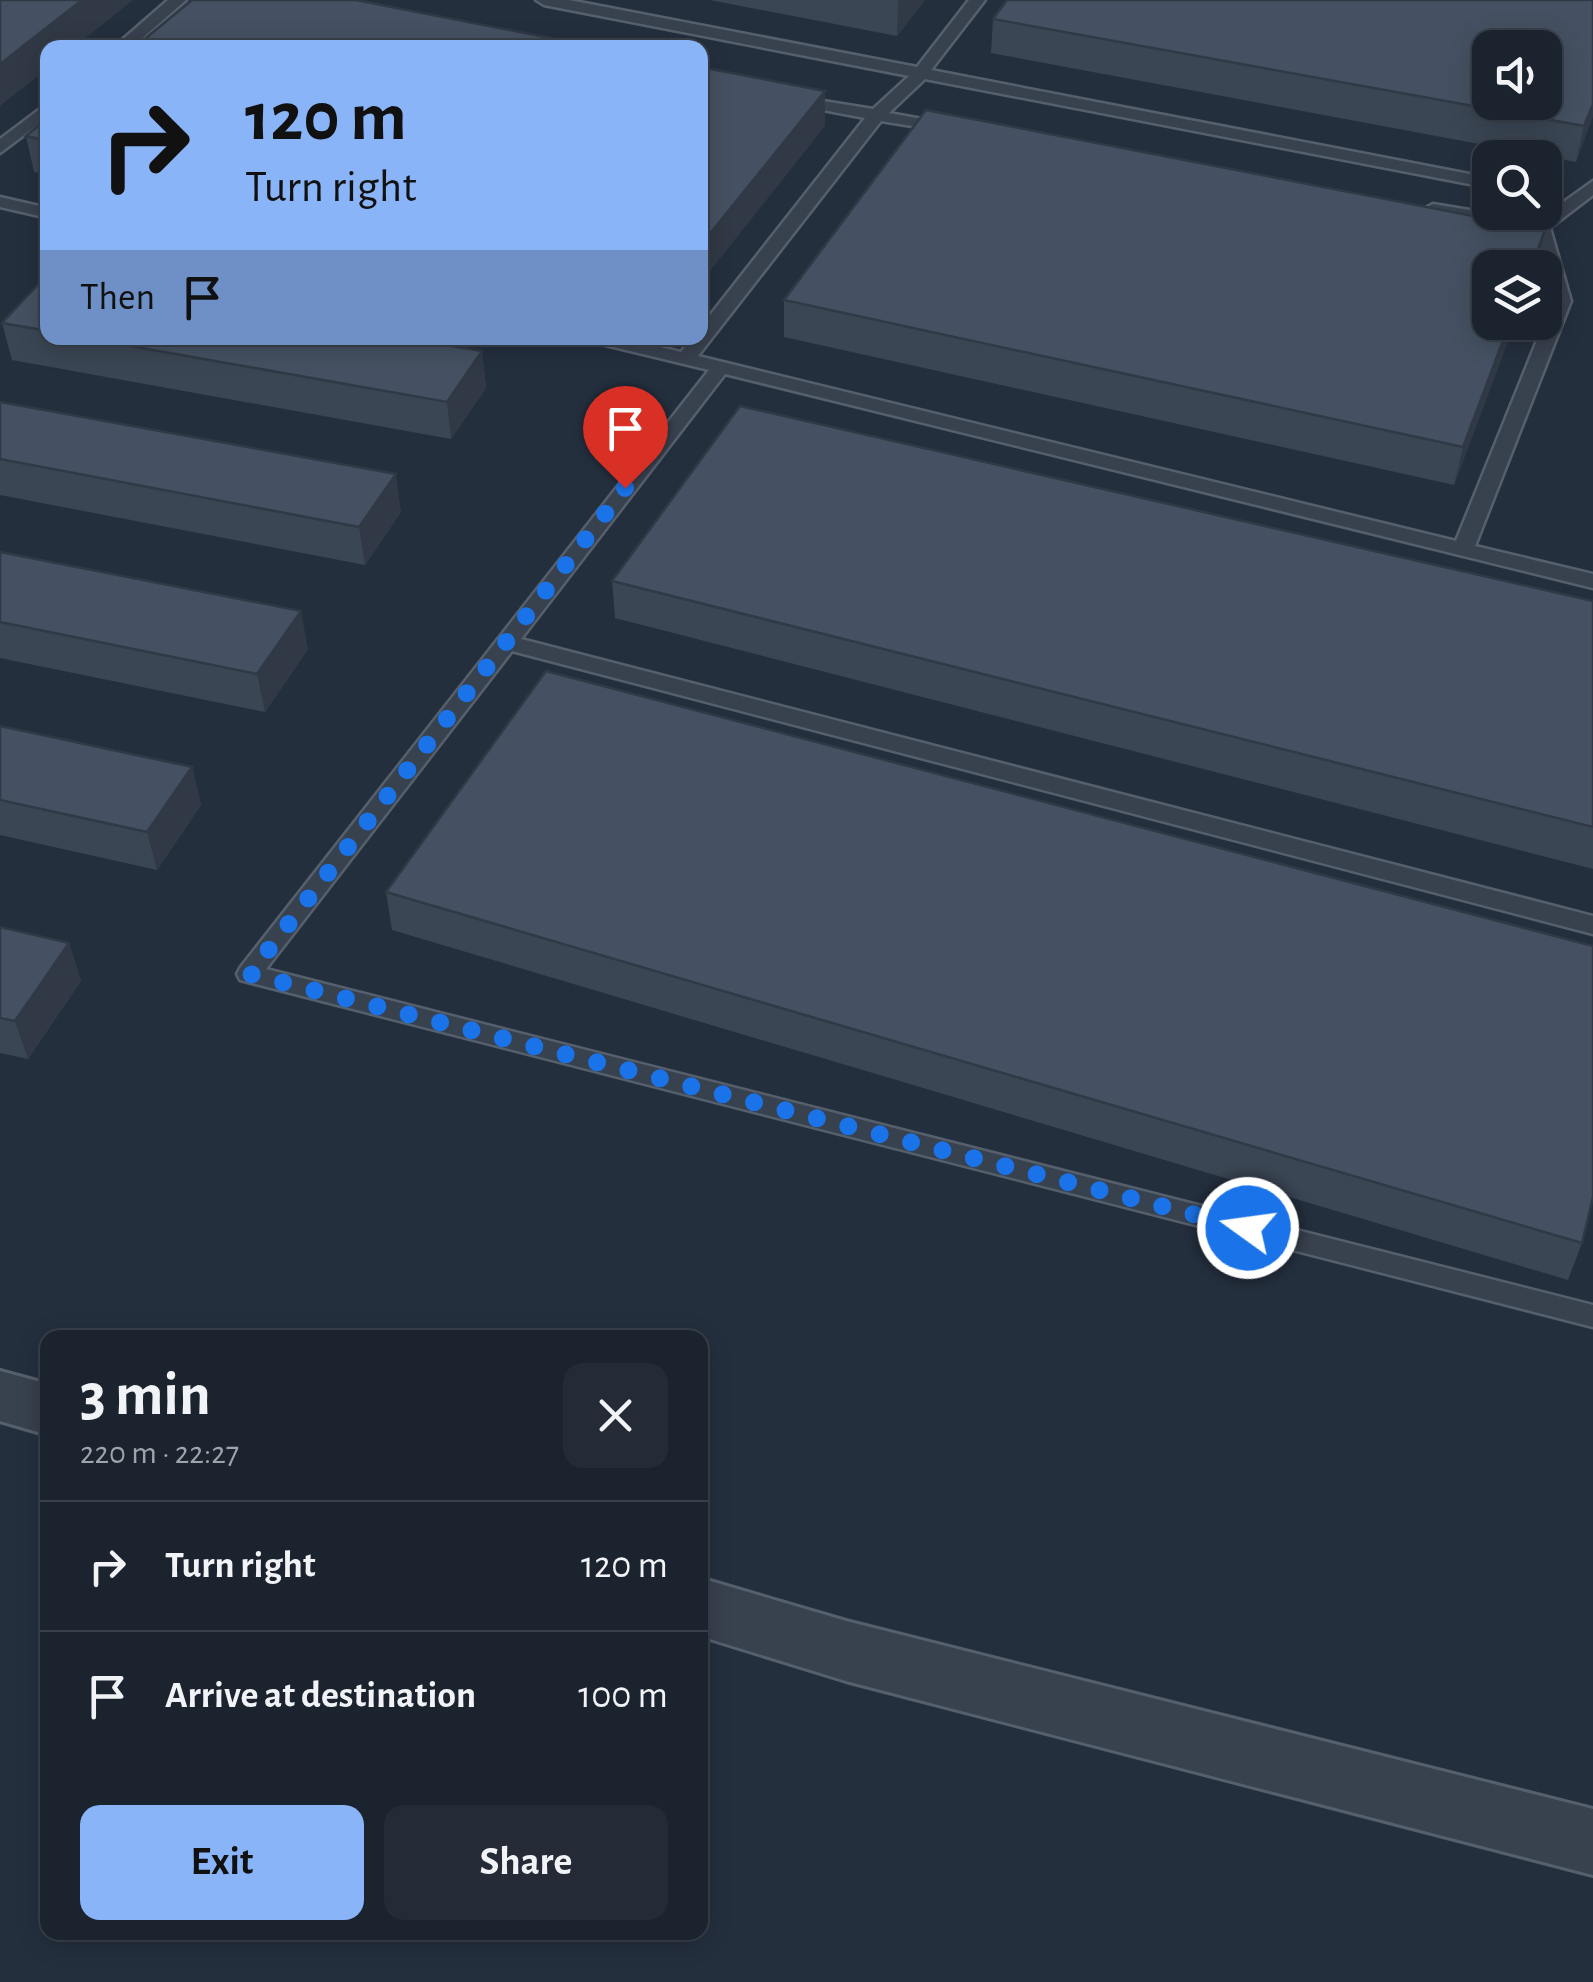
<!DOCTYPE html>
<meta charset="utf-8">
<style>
:root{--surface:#1b232e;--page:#242b36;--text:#f1f3f6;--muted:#a0a4aa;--line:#39404a;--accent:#8ab4f8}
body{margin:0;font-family:"Alegreya Sans",sans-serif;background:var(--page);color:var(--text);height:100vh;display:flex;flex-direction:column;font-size:38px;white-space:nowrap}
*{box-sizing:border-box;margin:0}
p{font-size:32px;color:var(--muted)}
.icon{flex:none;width:55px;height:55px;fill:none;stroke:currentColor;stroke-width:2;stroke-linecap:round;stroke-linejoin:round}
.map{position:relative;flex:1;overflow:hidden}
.side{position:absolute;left:40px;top:1330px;width:668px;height:610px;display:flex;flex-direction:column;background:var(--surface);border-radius:20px;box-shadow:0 5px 25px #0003,0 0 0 2px var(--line)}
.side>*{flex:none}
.banner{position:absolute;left:40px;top:40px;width:668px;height:305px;border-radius:20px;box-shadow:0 5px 25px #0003,0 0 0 2px var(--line);background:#8ab4f8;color:#111;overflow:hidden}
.fabs{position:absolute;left:1472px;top:30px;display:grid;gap:20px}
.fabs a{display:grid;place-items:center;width:90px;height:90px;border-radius:20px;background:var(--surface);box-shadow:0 5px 25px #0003,0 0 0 2px var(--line);font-size:50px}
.pin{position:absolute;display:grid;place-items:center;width:85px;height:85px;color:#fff;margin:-102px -42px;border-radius:50% 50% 50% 0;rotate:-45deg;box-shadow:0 0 10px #0007}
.pin .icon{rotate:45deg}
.me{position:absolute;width:110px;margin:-55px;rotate:284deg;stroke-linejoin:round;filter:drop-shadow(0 0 8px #0008)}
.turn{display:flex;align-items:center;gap:35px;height:210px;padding:0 40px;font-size:45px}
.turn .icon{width:130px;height:130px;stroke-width:2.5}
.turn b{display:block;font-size:70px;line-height:85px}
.then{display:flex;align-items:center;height:95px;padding:0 40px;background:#0003;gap:20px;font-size:38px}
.round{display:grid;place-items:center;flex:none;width:105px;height:105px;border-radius:20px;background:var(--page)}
.head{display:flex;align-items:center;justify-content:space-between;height:170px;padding:0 40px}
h1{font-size:60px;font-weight:700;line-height:75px}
.cta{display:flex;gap:20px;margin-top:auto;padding:20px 40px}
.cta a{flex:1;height:115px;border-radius:20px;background:var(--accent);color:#111;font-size:40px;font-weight:700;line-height:115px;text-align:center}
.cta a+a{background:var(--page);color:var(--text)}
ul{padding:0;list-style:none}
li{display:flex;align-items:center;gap:30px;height:130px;padding:0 40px;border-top:2px solid var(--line)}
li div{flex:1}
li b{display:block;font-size:38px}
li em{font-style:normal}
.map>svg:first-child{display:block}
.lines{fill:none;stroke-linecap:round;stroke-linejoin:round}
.service-casing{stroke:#565f6c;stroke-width:5}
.minor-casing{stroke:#565f6c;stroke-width:6}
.service{fill:#38414e;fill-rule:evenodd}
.minor{fill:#38414e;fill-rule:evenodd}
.wall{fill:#3b4654}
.shaded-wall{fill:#303945}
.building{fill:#455162;stroke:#303945;stroke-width:2.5;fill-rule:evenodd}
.route{stroke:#1a73e8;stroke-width:18;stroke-dasharray:0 32.4}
</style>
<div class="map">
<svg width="1593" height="1982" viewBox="0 0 1593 1982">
<rect width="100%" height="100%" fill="#242f3e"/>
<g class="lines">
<defs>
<g id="service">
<polygon points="168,0 186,0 131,48 113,48"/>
<polygon points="536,0 569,0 917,67 969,0 985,0 931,70 1490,178 1490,188 925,79 889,113 955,125 955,133 881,121 698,356 1456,541 1553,301 1533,231 1433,214 1424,209 1433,204 1537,221 1593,181 1593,195 1550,228 1571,301 1475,546 1593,574 1593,588 725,374 521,639 1593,916 1593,934 512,651 266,969 1593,1305 1593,1327 240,980 237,974 240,968 709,370 593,342 591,338 621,338 681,352 692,338 700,338 700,328 865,118 786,103 786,95 873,109 909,76 544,5"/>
<polygon points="48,103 48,117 0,153 0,139"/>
<polygon points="0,197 48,208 48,218 0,207"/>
</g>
<g id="minor">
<polygon points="0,1371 48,1384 48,1435 0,1421"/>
<polygon points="700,1578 846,1621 1593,1809 1593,1875 846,1681 700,1636"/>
</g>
</defs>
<!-- service casing -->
<use href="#service" class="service-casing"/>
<!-- minor casing -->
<use href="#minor" class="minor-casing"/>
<!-- service -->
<use href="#service" class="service"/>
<!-- minor -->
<use href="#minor" class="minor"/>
</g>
<!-- wall -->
<g class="wall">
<polygon points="710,0 925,0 897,36"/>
<polygon points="993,19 1593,116 1576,162 991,53"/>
<polygon points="48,118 48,174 34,172 26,136"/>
<polygon points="1545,230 1536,268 1490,268 1490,322 1515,322 1454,485 784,337 784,300"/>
<polygon points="48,276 48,338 402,338 482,351 486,388 451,439 12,360 2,323"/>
<polygon points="0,402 401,512 365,565 0,495"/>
<polygon points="0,552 308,649 265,712 0,658"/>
<polygon points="612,581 1593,601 1593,869 615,618"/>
<polygon points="0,726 192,767 201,805 157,870 0,835"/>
<polygon points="386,892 1582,1243 1568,1280 392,930"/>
<polygon points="0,927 69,943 81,981 28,1059 0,1053"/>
</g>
<!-- shaded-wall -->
<g class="shaded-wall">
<polygon points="82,0 133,0 73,48 48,48 48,68 0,106 0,64"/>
<polygon points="899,0 925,0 897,36 898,1"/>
<polygon points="825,91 825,126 700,284 700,246"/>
<polygon points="1593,104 1593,116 1576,162 1584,126"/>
<polygon points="1545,230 1536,268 1531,268"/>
<polygon points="1510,322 1515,322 1454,485 1463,447"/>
<polygon points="482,351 486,388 451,439 447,402"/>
<polygon points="396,474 401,512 365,565 359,527"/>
<polygon points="301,611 308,649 265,712 257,674"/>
<polygon points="192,767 201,805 157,870 147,832"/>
<polygon points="69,943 81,981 28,1059 15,1021"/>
</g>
<!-- building -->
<g class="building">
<polygon points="0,0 82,0 0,64"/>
<polygon points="192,0 356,0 601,48 134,48"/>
<path d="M1007,0h586v104l-9,22 -591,-107zM1490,48h55v54h-55z"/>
<polygon points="700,67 825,91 700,246"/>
<polygon points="926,110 1545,230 1531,268 1490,268 1490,322 1510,322 1463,447 784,300"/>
<polygon points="48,118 48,141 26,136"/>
<polygon points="46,276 48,331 2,323"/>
<polygon points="85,338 402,338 482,351 447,402"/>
<polygon points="0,402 396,474 359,527 0,459"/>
<polygon points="740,406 1593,601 1593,827 612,581"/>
<polygon points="0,552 301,611 257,674 0,622"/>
<polygon points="546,671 1593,946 1593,1197 1582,1243 386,892"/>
<polygon points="0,726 192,767 147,832 0,800"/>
<polygon points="0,927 69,943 15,1021 0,1018"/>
</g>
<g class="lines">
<!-- route -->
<polyline class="route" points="625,488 250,974 1248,1228"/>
</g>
</svg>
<div class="fabs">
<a><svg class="icon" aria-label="sound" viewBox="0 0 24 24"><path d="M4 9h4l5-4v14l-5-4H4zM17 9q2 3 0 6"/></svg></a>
<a><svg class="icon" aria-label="search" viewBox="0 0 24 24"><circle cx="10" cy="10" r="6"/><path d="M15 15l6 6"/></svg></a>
<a><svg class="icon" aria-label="layers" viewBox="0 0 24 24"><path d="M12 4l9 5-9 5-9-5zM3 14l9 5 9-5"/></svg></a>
</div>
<div class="pin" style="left:625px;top:488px;background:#d93025"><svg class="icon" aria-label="arrive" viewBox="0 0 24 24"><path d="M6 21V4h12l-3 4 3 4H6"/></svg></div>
<svg class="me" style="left:1248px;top:1228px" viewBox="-20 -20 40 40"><circle r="17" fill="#1a73e8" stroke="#fff" stroke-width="3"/><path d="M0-11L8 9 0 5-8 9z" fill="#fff"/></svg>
<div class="banner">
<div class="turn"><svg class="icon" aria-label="right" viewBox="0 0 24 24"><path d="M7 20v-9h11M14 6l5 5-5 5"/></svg><div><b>120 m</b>Turn right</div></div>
<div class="then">Then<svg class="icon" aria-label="arrive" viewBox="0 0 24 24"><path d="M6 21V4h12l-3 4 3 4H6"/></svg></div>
</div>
<section class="side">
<div class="head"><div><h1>3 min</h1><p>220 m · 22:27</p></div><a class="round"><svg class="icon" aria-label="close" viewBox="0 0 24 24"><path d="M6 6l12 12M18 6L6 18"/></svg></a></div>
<ul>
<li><svg class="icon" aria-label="right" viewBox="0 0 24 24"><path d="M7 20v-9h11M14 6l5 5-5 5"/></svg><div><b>Turn right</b></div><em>120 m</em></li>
<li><svg class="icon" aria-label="arrive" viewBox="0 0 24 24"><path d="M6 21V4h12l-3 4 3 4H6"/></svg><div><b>Arrive at destination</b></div><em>100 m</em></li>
</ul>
<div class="cta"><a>Exit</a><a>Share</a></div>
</section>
</div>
